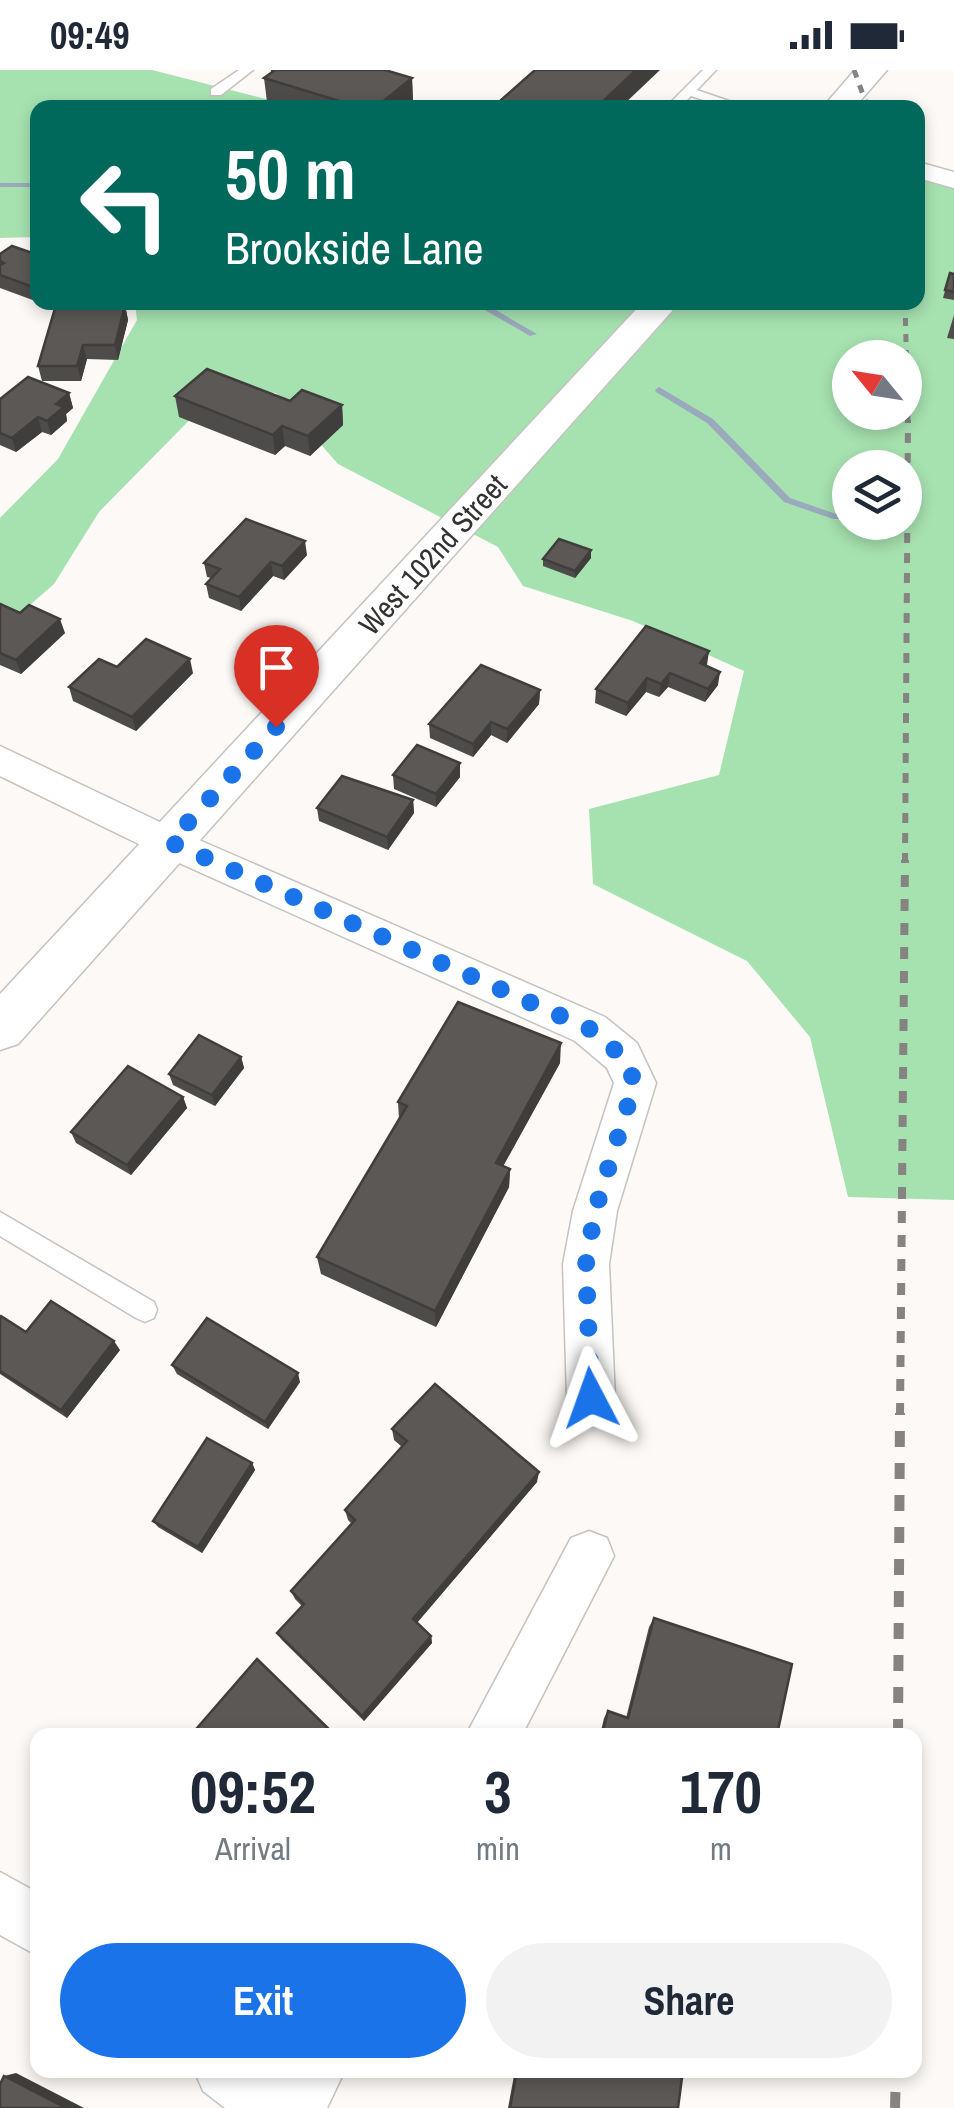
<!DOCTYPE html>
<style>
:root{--surface:#fff;--page:#f2f2f3;--text:#1f2937;--muted:#747a83;--accent:#1a73e8}
body{margin:0;font-family:"Archivo Narrow",sans-serif;background:var(--page);color:var(--text);height:100vh;display:flex;flex-direction:column;font-size:38px;white-space:nowrap}
*{box-sizing:border-box;margin:0}
p{font-size:32px;color:var(--muted)}
.icon{flex:none;width:55px;height:55px;fill:none;stroke:currentColor;stroke-width:2;stroke-linecap:round;stroke-linejoin:round}
.map{position:relative;flex:1;overflow:hidden}
.side{position:absolute;left:30px;top:1658px;width:892px;height:350px;display:flex;flex-direction:column;background:var(--surface);border-radius:20px;box-shadow:0 5px 15px #0003}
.side>*{flex:none}
.top-card{position:absolute;left:30px;top:30px;width:895px;height:210px;border-radius:20px;box-shadow:0 5px 15px #0003;background:#00695c;color:#fff;overflow:hidden}
.needle{width:65px;rotate:300deg}
.controls{position:absolute;left:832px;top:270px;display:grid;gap:20px}
.controls a{display:grid;place-items:center;width:90px;height:90px;border-radius:50%;background:var(--surface);box-shadow:0 5px 15px #0003;font-size:50px}
.pin{position:absolute;display:grid;place-items:center;width:85px;height:85px;color:#fff;margin:-102px -42px;border-radius:50% 50% 50% 0;rotate:-45deg;box-shadow:0 0 10px #0007}
.pin .icon{rotate:45deg}
.me{position:absolute;width:110px;margin:-55px;rotate:356deg;stroke-linejoin:round;filter:drop-shadow(0 0 8px #0008)}
.turn{display:flex;align-items:center;gap:35px;height:210px;padding:0 30px;font-size:45px}
.turn .icon{width:130px;height:130px;stroke-width:2.5}
.turn b{display:block;font-size:70px;line-height:85px}
.eta{display:flex;justify-content:space-evenly;align-items:center;height:170px;text-align:center}
.eta b{font-size:60px;font-weight:700;line-height:70px}
.button{display:flex;gap:20px;margin-top:auto;padding:20px 30px}
.button a{flex:1;height:115px;border-radius:60px;background:var(--accent);color:#fff;font-size:40px;font-weight:700;line-height:115px;text-align:center}
.button a+a{background:var(--page);color:var(--text)}
.status{display:flex;justify-content:space-between;align-items:center;height:70px;padding:0 50px;background:var(--surface);direction:ltr}
.status svg{height:28px;fill:currentColor}
.map>svg:first-child{display:block}
.green{fill:#a6e2b0;fill-rule:evenodd}
.lines{fill:none;stroke-linecap:round;stroke-linejoin:round}
.stream{fill:#9aaabc;fill-rule:evenodd}
.service-casing{stroke:#c5c2bf;stroke-width:3}
.minor-casing{stroke:#c5c2bf;stroke-width:3}
.tertiary-casing{stroke:#c5c2bf;stroke-width:3}
.service{fill:#fff;fill-rule:evenodd}
.minor{fill:#fff;fill-rule:evenodd}
.tertiary{fill:#fff;fill-rule:evenodd}
.rail-far3{stroke:#858482;stroke-width:5;stroke-dasharray:8 8;stroke-linecap:butt}
.rail-far2{stroke:#858482;stroke-width:6;stroke-dasharray:10 10;stroke-linecap:butt}
.rail-far1{stroke:#858482;stroke-width:8;stroke-dasharray:12 12;stroke-linecap:butt}
.rail{stroke:#858482;stroke-width:10;stroke-dasharray:16 16;stroke-linecap:butt}
.wall{fill:#4e4c4a}
.shaded-wall{fill:#403e3c}
.building{fill:#5b5856;stroke:#403e3c;stroke-width:2.5}
.route{stroke:#1a73e8;stroke-width:18;stroke-dasharray:0 32.4}
.labels{text-anchor:middle;stroke-width:10;stroke-linejoin:round;paint-order:stroke}
.street-label{font-size:30px;fill:#343332;stroke:#fff}
</style>
<div class="status"><b>09:49</b><svg viewBox="0 0 49 12"><path d="M0 12V9h3v3zM5 12V6h3v6zM10 12V3h3v9zM15 12V0h3v12zM26 1h20v11H26zM47 4h2v5h-2z"/></svg></div>
<div class="map">
<svg width="954" height="2038" viewBox="0 0 954 2038">
<rect width="100%" height="100%" fill="#fcf9f6"/>
<!-- green -->
<g class="green">
<polygon points="0,0 152,0 297,37 38,38 37,167 0,168"/>
<path d="M918,98l36,10v1022l-106,-3 -38,-160 -63,-76 -154,-77 -4,-75 130,-34 25,-104 -111,-50 -110,-35 -25,-39 -160,-83 -62,-71 -57,-3 -120,122 -45,72 -39,34 -15,-7v-93l58,-59 79,-139 -2,-17 783,-1zM850,288h55v54h-55zM850,398h55v54h-55z"/>
</g>
<g class="lines">
<!-- stream -->
<g class="stream">
<rect x="0" y="113" width="38" height="4"/>
<polygon points="471,232 482,232 537,264 530,266"/>
<polygon points="659,317 713,349 790,428 839,445 839,449 833,449 784,432 707,353 656,322 655,320"/>
</g>
<defs>
<g id="service">
<polygon points="239,0 253,0 221,25 211,25 211,19"/>
<polygon points="703,0 716,0 697,20 749,38 728,38 691,26 679,38 665,38"/>
<polygon points="0,1142 154,1232 157,1240 154,1248 145,1252 136,1248 0,1166"/>
</g>
<g id="minor">
<polygon points="918,92 954,102 954,118 918,108"/>
<polygon points="0,676 183,763 605,947 637,973 656,1013 617,1141 609,1194 615,1328 608,1344 591,1351 574,1344 567,1328 563,1194 573,1141 614,1013 607,998 575,971 157,783 0,706"/>
<polygon points="589,1461 607,1468 614,1486 522,1665 466,1665 571,1468"/>
<polygon points="0,1802 38,1823 38,1886 0,1865"/>
<polygon points="194,2000 273,2000 279,2005 282,2000 345,2000 327,2038 225,2038 203,2021"/>
</g>
<g id="tertiary">
<polygon points="855,0 887,0 854,38 822,38"/>
<polygon points="643,232 680,232 18,974 0,980 0,924"/>
</g>
</defs>
<!-- service casing -->
<use href="#service" class="service-casing"/>
<!-- minor casing -->
<use href="#minor" class="minor-casing"/>
<!-- tertiary casing -->
<use href="#tertiary" class="tertiary-casing"/>
<!-- service -->
<use href="#service" class="service"/>
<!-- minor -->
<use href="#minor" class="minor"/>
<!-- tertiary -->
<use href="#tertiary" class="tertiary"/>
<!-- rail-far3 -->
<g class="rail-far3">
<polyline points="854,0 868,38"/>
<polyline points="905,232 908,352"/>
</g>
<!-- rail-far2 -->
<polyline class="rail-far2" points="905,793 908,350"/>
<!-- rail-far1 -->
<polyline class="rail-far1" points="900,1345 905,790"/>
<!-- rail -->
<g class="rail">
<polyline points="898,1665 900,1343"/>
<polyline points="895,2038 896,2000"/>
</g>
</g>
<!-- wall -->
<g class="wall">
<polygon points="271,0 389,0 388,1 412,8 413,32 406,38 284,38 267,32 264,8 271,3"/>
<polygon points="0,184 38,185 38,232 0,218"/>
<polygon points="950,203 954,204 954,230 943,228"/>
<polygon points="38,232 69,232 66,235 125,235 128,250 118,290 87,289 81,311 42,311 38,296 55,239"/>
<polygon points="954,245 954,269 947,268"/>
<polygon points="69,323 73,338 66,344 67,351 51,365 42,362 16,382 0,375 0,329"/>
<polygon points="175,326 342,335 343,355 310,386 285,376 275,385 179,347"/>
<polygon points="307,485 284,510 273,506 241,541 209,528 206,514 211,508 207,507 204,493"/>
<polygon points="591,488 575,508 543,496 543,489"/>
<polygon points="0,534 65,563 21,604 0,595"/>
<polygon points="706,596 718,615 705,632 668,617 659,627 646,622 626,646 595,633 596,619"/>
<polygon points="117,597 193,603 136,661 73,631 69,617"/>
<polygon points="540,620 539,634 507,673 491,665 473,687 430,668 429,654"/>
<polygon points="393,705 460,707 436,737 394,719"/>
<polygon points="413,730 414,743 388,780 319,751 317,738"/>
<polygon points="241,987 244,998 215,1036 173,1015 169,1004"/>
<polygon points="560,993 503,1096 510,1099 509,1117 436,1257 321,1204 317,1187 399,1049 398,1032"/>
<polygon points="183,1027 187,1038 131,1105 76,1073 71,1062"/>
<polygon points="0,1247 26,1262 120,1280 67,1348 0,1304"/>
<polygon points="172,1295 300,1312 268,1359 177,1304"/>
<polygon points="392,1359 537,1412 417,1553 431,1566 432,1573 364,1651 282,1570 277,1563 302,1536 295,1529 291,1521 352,1454 348,1450 345,1440 402,1377 394,1370"/>
<polygon points="252,1393 255,1400 202,1483 158,1457 153,1451"/>
<polygon points="654,1548 777,1665 600,1665 604,1648 608,1641 626,1648 649,1557"/>
<polygon points="515,2000 683,2000 678,2038 508,2038"/>
</g>
<!-- shaded-wall -->
<g class="shaded-wall">
<polygon points="636,0 660,0 620,38 596,38"/>
<polygon points="412,8 413,32 406,38 375,38"/>
<polygon points="125,235 128,250 118,290 115,275"/>
<polygon points="83,275 87,289 81,311 77,296"/>
<polygon points="69,323 73,338 66,344 67,351 51,365 47,351 56,334"/>
<polygon points="342,335 343,355 310,386 308,366"/>
<polygon points="38,347 42,362 16,382 12,368"/>
<polygon points="282,356 285,376 275,385 273,365"/>
<polygon points="305,471 307,485 284,510 282,496"/>
<polygon points="591,480 591,488 575,508 575,501"/>
<polygon points="271,492 273,506 241,541 239,527"/>
<polygon points="60,549 65,563 21,604 16,590"/>
<polygon points="709,581 707,595 697,607 700,593"/>
<polygon points="190,589 193,603 136,661 132,647"/>
<polygon points="720,602 718,615 705,632 708,619"/>
<polygon points="670,603 668,617 659,627 661,614"/>
<polygon points="647,608 646,622 626,646 628,633"/>
<polygon points="540,620 539,634 507,673 507,659"/>
<polygon points="491,652 491,665 473,687 473,674"/>
<polygon points="460,693 460,707 436,737 436,724"/>
<polygon points="413,730 414,743 388,780 387,767"/>
<polygon points="561,973 560,993 495,1111 496,1093"/>
<polygon points="241,987 244,998 215,1036 212,1025"/>
<polygon points="183,1027 187,1038 131,1105 127,1095"/>
<polygon points="510,1099 509,1117 436,1257 435,1241"/>
<polygon points="114,1271 120,1280 67,1348 61,1340"/>
<polygon points="298,1303 300,1312 268,1359 265,1352"/>
<polygon points="252,1393 255,1400 202,1483 198,1477"/>
<polygon points="539,1402 537,1412 414,1556 413,1549"/>
<polygon points="431,1566 432,1573 364,1651 362,1646"/>
<polygon points="16,2003 84,2038 66,2038 4,2006"/>
</g>
<!-- building -->
<g class="building">
<polygon points="275,0 385,0 412,8 375,38 362,38 264,8"/>
<polygon points="535,0 636,0 596,38 492,38"/>
<polygon points="12,176 38,185 38,219 0,205 0,195 4,193 0,191 0,184"/>
<polygon points="950,203 954,204 954,222 945,220"/>
<polygon points="56,235 125,235 115,275 83,275 77,296 38,296"/>
<polygon points="207,299 290,331 302,320 342,335 308,366 282,356 273,365 175,326"/>
<polygon points="28,307 69,323 56,334 64,337 47,351 38,347 12,368 0,363 0,329"/>
<polygon points="246,449 305,471 282,496 271,492 239,527 206,514 220,499 204,493"/>
<polygon points="559,469 591,480 575,501 543,489"/>
<polygon points="0,534 20,543 29,535 60,549 16,590 0,583"/>
<polygon points="646,556 709,581 700,593 720,602 708,619 670,603 661,614 647,608 628,633 596,619"/>
<polygon points="146,569 190,589 132,647 69,617 99,589 117,597"/>
<polygon points="481,595 540,620 507,659 491,652 473,674 429,654"/>
<polygon points="417,675 460,693 436,724 393,705"/>
<polygon points="342,706 413,730 387,767 317,738"/>
<polygon points="458,932 561,973 496,1093 510,1099 435,1241 317,1187 407,1036 398,1032"/>
<polygon points="199,965 241,987 212,1025 169,1004"/>
<polygon points="128,996 183,1027 127,1095 71,1062"/>
<polygon points="51,1231 114,1271 61,1340 0,1301 0,1247 1,1246 26,1262"/>
<polygon points="207,1248 298,1303 265,1352 172,1295"/>
<polygon points="435,1314 539,1402 413,1549 431,1566 362,1646 277,1563 304,1534 291,1521 355,1450 345,1440 407,1371 392,1359"/>
<polygon points="207,1368 252,1393 198,1477 153,1451"/>
<polygon points="654,1548 792,1594 777,1665 602,1665 608,1641 628,1648"/>
<polygon points="257,1589 335,1665 191,1665"/>
<polygon points="517,2000 683,2000 678,2038 510,2038"/>
<polygon points="4,2006 66,2038 0,2038 0,2014"/>
</g>
<g class="lines">
<!-- route -->
<polyline class="route" points="276,657 170,772 590,959 622,986 635,1012 595,1141 586,1194 591,1328"/>
</g>
<g class="labels">
<!-- street labels -->
<g class="street-label">
<text transform="translate(433 485) rotate(-48)" y="10">West 102nd Street</text>
</g>
</g>
</svg>
<div class="controls">
<a><svg class="needle" viewBox="-14 -14 28 28"><path d="M0-13l5 13h-10z" fill="#e53935"/><path d="M0 13l5-13h-10z" fill="#747a83"/></svg></a>
<a><svg class="icon" aria-label="layers" viewBox="0 0 24 24"><path d="M12 4l9 5-9 5-9-5zM3 14l9 5 9-5"/></svg></a>
</div>
<div class="pin" style="left:276px;top:657px;background:#d93025"><svg class="icon" aria-label="arrive" viewBox="0 0 24 24"><path d="M6 21V4h12l-3 4 3 4H6"/></svg></div>
<svg class="me" style="left:591px;top:1328px" viewBox="-20 -20 40 40"><path d="M0-17L14 15 0 8-14 15z" fill="#1a73e8" stroke="#fff" stroke-width="4"/></svg>
<div class="top-card">
<div class="turn"><svg class="icon" aria-label="left" viewBox="0 0 24 24"><path d="M17 20v-9H6M10 6l-5 5 5 5"/></svg><div><b>50 m</b>Brookside Lane</div></div>
</div>
<section class="side">
<div class="eta">
<div><b>09:52</b><p>Arrival</p></div>
<div><b>3</b><p>min</p></div>
<div><b>170</b><p>m</p></div>
</div>
<div class="button"><a>Exit</a><a>Share</a></div>
</section>
</div>
